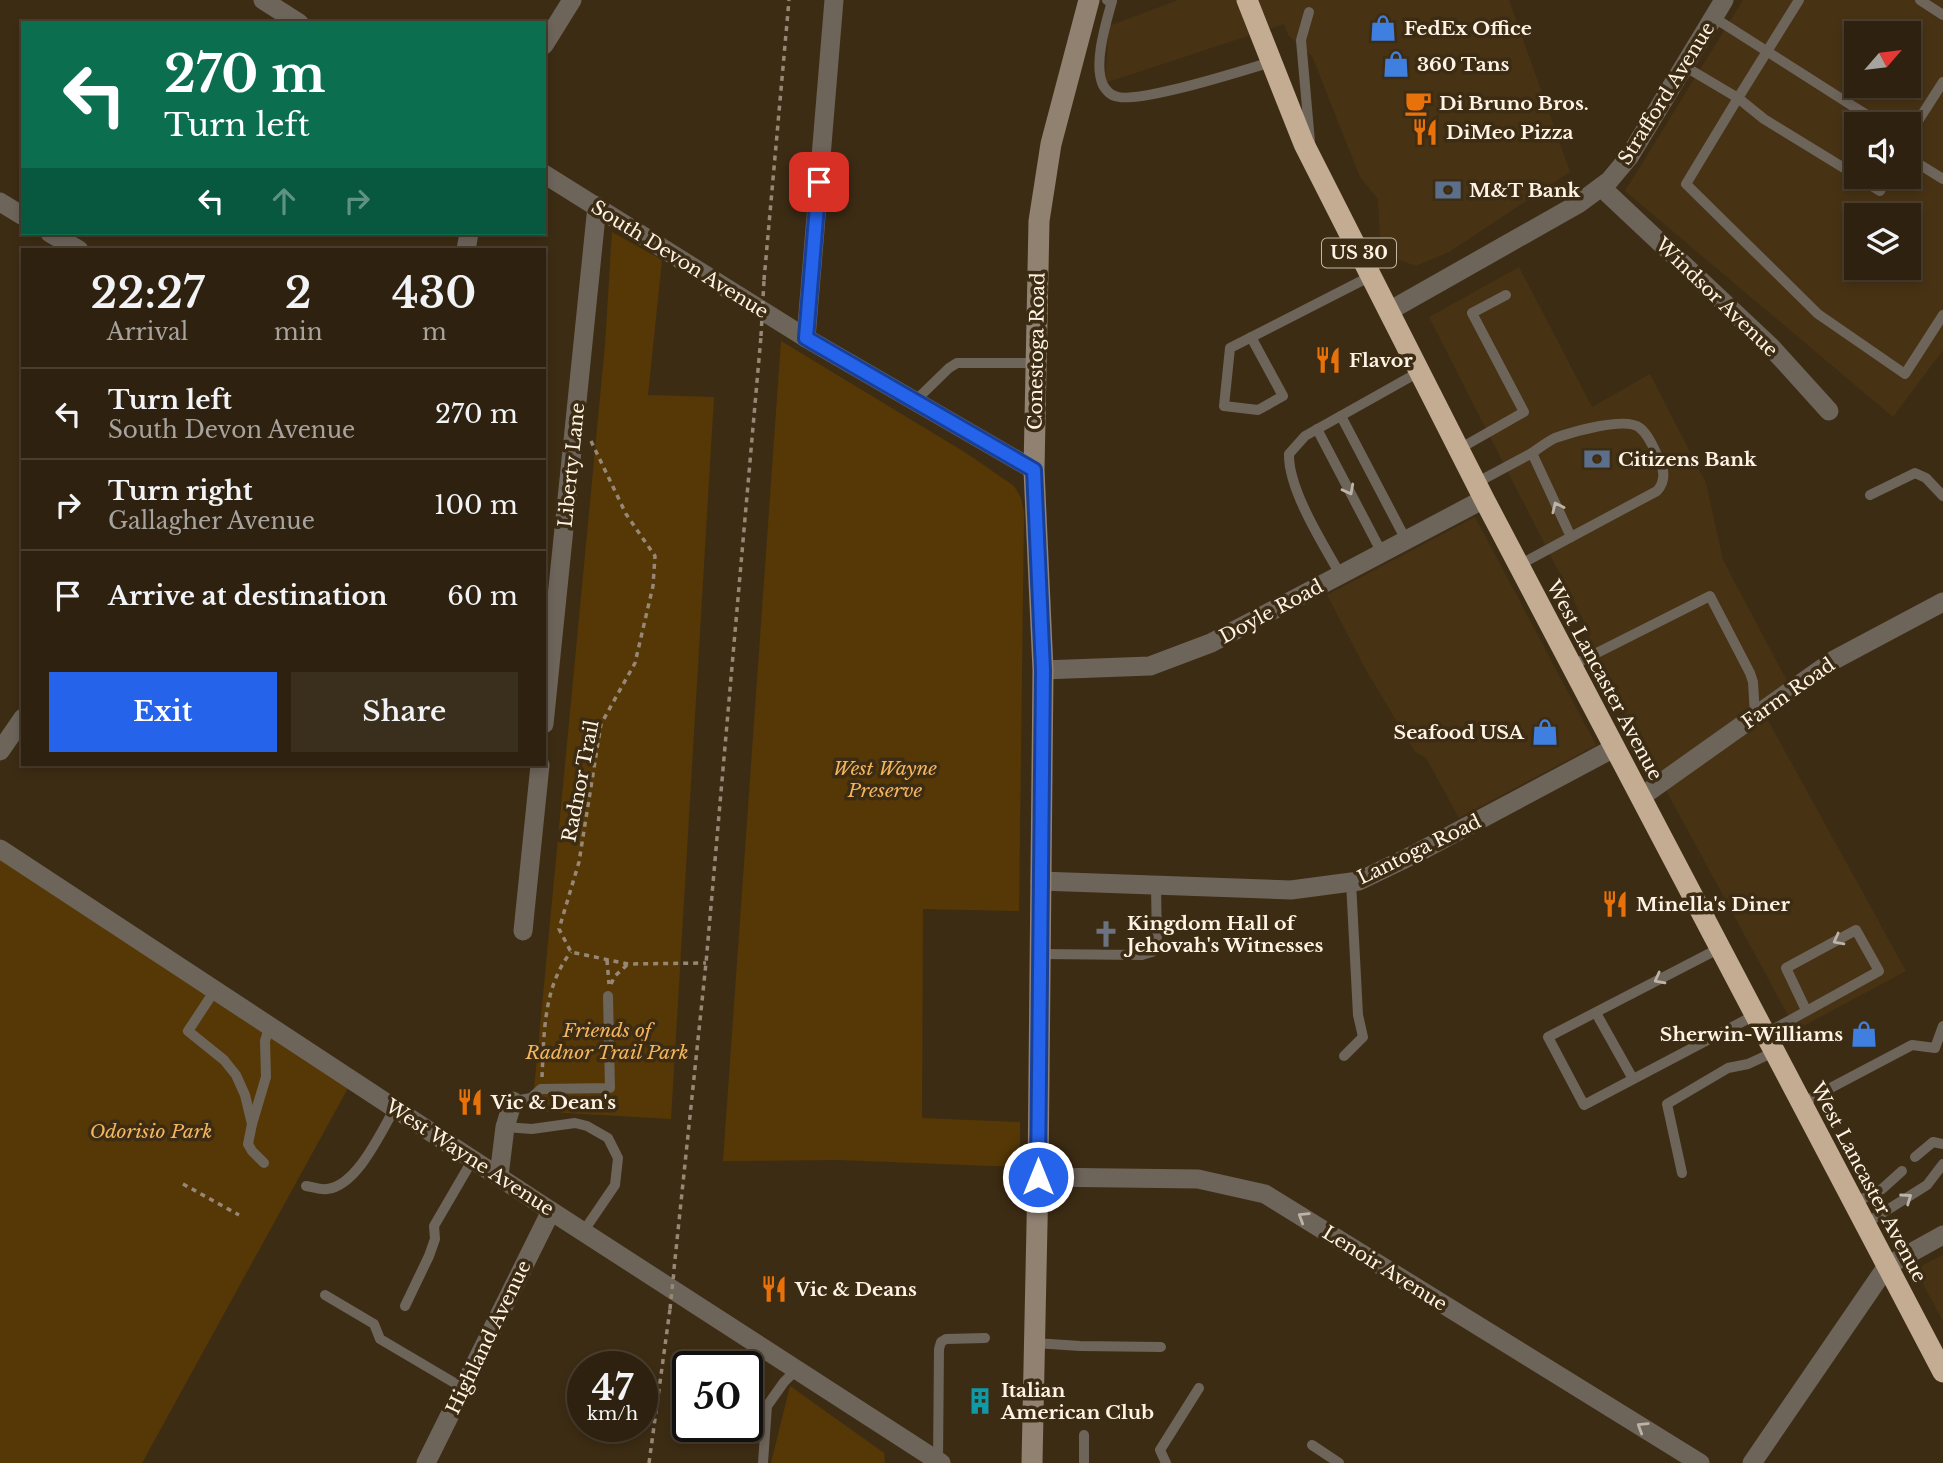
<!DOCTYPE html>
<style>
:root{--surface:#2e210f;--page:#3a2e1d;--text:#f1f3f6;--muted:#a7a39e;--line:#493e2f;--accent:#2563eb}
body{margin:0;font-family:"Libre Baskerville",serif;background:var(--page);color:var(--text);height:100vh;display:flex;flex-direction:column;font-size:26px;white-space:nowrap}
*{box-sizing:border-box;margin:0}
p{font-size:23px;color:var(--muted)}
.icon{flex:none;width:38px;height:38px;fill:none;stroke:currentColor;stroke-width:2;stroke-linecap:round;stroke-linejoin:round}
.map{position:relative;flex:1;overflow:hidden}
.side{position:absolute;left:21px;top:248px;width:525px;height:518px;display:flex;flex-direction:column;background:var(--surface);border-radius:0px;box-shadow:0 4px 10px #0003,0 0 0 2px var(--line)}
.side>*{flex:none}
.hud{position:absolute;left:21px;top:21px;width:525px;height:214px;border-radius:0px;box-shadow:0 4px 10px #0003,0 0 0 2px var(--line);background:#0b6e4f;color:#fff;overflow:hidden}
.needle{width:46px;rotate:62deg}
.controls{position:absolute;left:1844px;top:21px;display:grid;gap:14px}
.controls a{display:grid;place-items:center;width:77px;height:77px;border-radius:0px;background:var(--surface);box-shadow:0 4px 10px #0003,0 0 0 2px var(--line);font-size:35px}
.speed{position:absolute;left:567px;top:1351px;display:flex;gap:14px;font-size:35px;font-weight:700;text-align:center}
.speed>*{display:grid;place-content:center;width:91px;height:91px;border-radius:50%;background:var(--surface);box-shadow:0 4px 10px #0003,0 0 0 2px var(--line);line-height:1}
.speed small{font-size:18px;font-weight:400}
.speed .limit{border:4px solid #111;border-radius:10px;background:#fff;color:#111}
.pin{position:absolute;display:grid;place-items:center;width:60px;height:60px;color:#fff;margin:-30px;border-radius:14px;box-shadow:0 4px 10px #0006}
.me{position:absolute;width:77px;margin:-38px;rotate:0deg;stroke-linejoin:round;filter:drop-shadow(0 0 5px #0008)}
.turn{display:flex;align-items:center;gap:24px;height:147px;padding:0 28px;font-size:32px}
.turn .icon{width:91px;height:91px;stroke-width:2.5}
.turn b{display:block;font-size:49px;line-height:60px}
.lanes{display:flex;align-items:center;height:66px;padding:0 28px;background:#0003;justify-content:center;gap:35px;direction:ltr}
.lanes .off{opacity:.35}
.eta{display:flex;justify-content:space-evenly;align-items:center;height:119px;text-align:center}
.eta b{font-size:42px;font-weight:600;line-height:49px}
.cta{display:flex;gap:14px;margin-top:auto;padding:14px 28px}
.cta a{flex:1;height:80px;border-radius:0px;background:var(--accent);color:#fff;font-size:28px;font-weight:600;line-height:80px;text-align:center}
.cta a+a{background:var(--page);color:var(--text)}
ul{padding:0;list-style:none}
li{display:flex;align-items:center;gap:21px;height:91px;padding:0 28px;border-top:2px solid var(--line)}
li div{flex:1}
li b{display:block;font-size:26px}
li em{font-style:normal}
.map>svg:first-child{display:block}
.built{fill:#473214;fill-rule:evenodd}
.green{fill:#563806}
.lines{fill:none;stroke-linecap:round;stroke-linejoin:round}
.path{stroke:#978875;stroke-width:3.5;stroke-dasharray:5 5;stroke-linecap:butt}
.lane{stroke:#6d645a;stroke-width:10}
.street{stroke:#6d645a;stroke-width:19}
.secondary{stroke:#908171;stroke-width:21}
.highway{stroke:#c3ac92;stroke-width:21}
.path-bridge{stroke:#978875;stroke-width:3.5;stroke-dasharray:5 5;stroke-linecap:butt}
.oneway{stroke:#bdb3a6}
.route-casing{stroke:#184099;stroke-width:18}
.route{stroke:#2563eb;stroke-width:12}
.labels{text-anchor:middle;stroke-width:7;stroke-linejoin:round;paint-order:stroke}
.shield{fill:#3d2c14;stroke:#c4b7a6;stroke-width:2}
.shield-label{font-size:18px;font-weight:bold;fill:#fef3e5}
.poi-label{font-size:19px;font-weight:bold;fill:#fef3e5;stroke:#3d2c14;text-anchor:start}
.street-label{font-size:19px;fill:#fef3e5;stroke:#3d2c14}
.park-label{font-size:19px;font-style:italic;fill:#f3b55e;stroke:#3d2c14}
</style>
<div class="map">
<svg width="1943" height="1463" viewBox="0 0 1943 1463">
<rect width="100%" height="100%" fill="#3d2c14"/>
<!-- built -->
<g class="built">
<polygon points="1178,0 1509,0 1570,172 1449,252 1416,266 1391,257 1380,240 1378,199 1360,177 1312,56 1288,35 1284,24 1105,83 1109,26"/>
<path d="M1743,0h200v350l-50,67 -268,-226zM1857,33h52v53h-52zM1857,124h52v53h-52zM1857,215h52v53h-52z"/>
<polygon points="1519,267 1592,407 1650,374 1706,483 1723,560 1787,681 1759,704 1906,971 1796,1030 1584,639 1591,635 1429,317"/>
<polygon points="1475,517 1596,745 1459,818 1426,758 1415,752 1366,670 1327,595"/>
<polygon points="1943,1255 1943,1321 1915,1269"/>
</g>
<!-- green -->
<g class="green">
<polygon points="612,232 662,260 648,395 714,397 671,1119 532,1111 605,345"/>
<polygon points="781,341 966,453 1014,486 1021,498 1024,512 1019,911 923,909 922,1118 1020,1122 1020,1167 839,1160 723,1161"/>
<polygon points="0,849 353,1079 142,1463 0,1463"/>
<polygon points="790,1386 884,1453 885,1463 771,1463"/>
</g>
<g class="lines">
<!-- path -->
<g class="path">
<polyline points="764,280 789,0"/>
<polyline points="591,441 626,514 655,556 653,586 635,663 601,724 579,862 559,929 571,952 628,964 706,963"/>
<polyline points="607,960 609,984"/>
<polyline points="611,984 615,976 628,964"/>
<path d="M542,1077c2,-42 1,-90 29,-125"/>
<polyline points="183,1184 239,1215"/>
<polyline points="674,1269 706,963 761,336"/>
<polyline points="649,1463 670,1309"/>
</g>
<!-- lane -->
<g class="lane">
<path d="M1107,0l5,1c-6,22 -19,63 -9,84 2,4 7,10 12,11 20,9 130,-26 156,-34"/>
<polyline points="1799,0 1738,98 1764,119 1857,176"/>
<polyline points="1920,0 1943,15"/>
<polyline points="1309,12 1301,40 1310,142"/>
<polyline points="1713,17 1881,124"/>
<polyline points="1684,66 1738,98 1686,184 1818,314 1905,374 1943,315"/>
<polyline points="1909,135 1943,82"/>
<polyline points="1909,158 1943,179"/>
<polyline points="1857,177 1880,191 1887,177"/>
<polyline points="1251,337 1283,396 1258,410 1224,406 1230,348 1371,276"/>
<polyline points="915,401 949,368 957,363 1036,363"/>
<polyline points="1341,416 1406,540"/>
<polyline points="1317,429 1382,553"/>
<polyline points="1459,449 1524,412 1472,313 1506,295"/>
<path d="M1532,453c7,-5 15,-11 23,-15 17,-6 71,-22 85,-10 9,7 15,23 20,33 5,11 5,21 -3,30l-86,46"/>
<polyline points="1476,483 1532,453 1571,537 1519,565"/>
<polyline points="1870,495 1915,473 1926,478 1943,496"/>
<path d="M1340,574c-17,-30 -52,-85 -51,-120l16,-18 114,-64"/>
<polyline points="1571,666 1710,596 1750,673 1753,682 1755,716"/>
<polyline points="1720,948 1548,1037 1584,1105 1755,1015"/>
<polyline points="1040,954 1142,955 1152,952 1157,948 1156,885"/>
<polyline points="215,990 188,1031 224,1060 236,1075 245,1095 252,1124 248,1144 252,1151 264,1163"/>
<polyline points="1596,1013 1633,1079"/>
<polyline points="1765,1034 1879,971 1856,930 1786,968 1806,1010"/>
<polyline points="1344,1056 1363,1037 1358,1015 1351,882"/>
<polyline points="513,1101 531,1098 541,1089 610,1088 608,996"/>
<polyline points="1802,1103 1912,1045 1935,1048 1943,1026"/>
<polyline points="252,1124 266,1077 265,1041 270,1025"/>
<polyline points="505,1127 532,1129 575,1123 587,1126 608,1138 618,1158 615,1185 583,1232"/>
<polyline points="1915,1157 1933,1142 1943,1144"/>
<polyline points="1682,1173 1667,1104 1728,1068 1748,1064 1774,1052"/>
<path d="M306,1186c7,1 14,4 21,3 30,-3 54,-57 68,-81"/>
<polyline points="1854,1203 1882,1189 1902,1171"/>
<polyline points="1865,1224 1927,1185 1943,1164"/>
<polyline points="325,1295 374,1324 380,1339 463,1388"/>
<polyline points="405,1306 429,1256 435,1239 434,1226 473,1159"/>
<polyline points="1035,1343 1080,1346 1161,1347"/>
<polyline points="1312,1445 1339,1463"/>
<polyline points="938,1461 939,1349 941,1342 946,1339 985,1338"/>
<polyline points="763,1463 767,1406 784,1382 796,1370"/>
<polyline points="1084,1463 1084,1435"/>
<polyline points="1166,1463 1160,1450 1199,1388"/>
</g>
<!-- street -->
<g class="street">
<polyline points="263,0 299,23"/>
<polyline points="544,45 572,0"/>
<polyline points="544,174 806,338 1034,470"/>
<polyline points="1601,187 1771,347 1829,411"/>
<polyline points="0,202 23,216"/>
<polyline points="50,233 79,250"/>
<polyline points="466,250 469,233"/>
<polyline points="1389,311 1578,204 1609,181 1629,157 1724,0"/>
<polyline points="806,338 834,0"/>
<polyline points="1043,670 1150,666 1211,643 1484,499"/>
<polyline points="544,724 597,206"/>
<polyline points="0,751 23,718"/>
<polyline points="1641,797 1834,660 1943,602"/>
<polyline points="0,849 551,1211 941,1463"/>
<polyline points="1040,881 1291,890 1359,881 1417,853 1614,748"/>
<polyline points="523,931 540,765"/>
<polyline points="499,1176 505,1127 513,1101"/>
<polyline points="1038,1177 1198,1179 1265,1194 1700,1463"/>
<polyline points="426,1463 551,1211"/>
<polyline points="1752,1463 1887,1266 1943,1235"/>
</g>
<!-- secondary -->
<polyline class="secondary" points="1032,1463 1038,1177 1043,670 1034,470 1039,221 1051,144 1089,0"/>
<!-- highway -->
<polyline class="highway" points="1247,0 1304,144 1484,499 1943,1372"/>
<!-- path-bridge -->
<g class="path-bridge">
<polyline points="761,336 764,280"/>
<polyline points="670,1309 674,1271"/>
</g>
</g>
<!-- one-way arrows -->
<defs><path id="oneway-chevron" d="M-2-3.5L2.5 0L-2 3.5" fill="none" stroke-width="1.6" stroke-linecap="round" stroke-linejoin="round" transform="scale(1.75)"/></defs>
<g class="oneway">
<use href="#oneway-chevron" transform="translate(1349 490) rotate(62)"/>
<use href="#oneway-chevron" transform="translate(1557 507) rotate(-115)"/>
<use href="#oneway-chevron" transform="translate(1838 940) rotate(152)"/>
<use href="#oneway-chevron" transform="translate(1659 979) rotate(152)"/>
<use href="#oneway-chevron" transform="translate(1907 1198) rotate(-35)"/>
<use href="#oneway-chevron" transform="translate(1303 1217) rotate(-148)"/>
<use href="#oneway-chevron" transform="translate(1642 1427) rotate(-148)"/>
</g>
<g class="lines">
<defs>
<polyline id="route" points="819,182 806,338 1034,470 1043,670 1038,1177"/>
</defs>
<!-- route casing -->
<use href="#route" class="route-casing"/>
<!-- route -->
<use href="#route" class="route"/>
</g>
<!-- icons -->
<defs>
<symbol id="shop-bare" viewBox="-9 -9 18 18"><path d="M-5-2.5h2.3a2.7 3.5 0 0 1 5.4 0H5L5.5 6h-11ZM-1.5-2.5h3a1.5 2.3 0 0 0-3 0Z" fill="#3f7fe0" stroke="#3d2c14" stroke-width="2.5" paint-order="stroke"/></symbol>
<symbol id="cafe-bare" viewBox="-9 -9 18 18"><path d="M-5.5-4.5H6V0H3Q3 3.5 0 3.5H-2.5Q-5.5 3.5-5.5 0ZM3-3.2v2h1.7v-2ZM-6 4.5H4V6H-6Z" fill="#e8710a" stroke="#3d2c14" stroke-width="2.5" paint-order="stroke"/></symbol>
<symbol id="restaurant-bare" viewBox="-9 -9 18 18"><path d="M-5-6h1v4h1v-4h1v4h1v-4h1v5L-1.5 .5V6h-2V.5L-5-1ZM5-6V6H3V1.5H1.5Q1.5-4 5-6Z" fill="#e8710a" stroke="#3d2c14" stroke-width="2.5" paint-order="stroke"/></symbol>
<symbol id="bank-bare" viewBox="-9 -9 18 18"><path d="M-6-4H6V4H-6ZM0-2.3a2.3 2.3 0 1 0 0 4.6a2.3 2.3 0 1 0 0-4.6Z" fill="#5c6f8a" stroke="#3d2c14" stroke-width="2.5" paint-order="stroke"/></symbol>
<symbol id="church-bare" viewBox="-9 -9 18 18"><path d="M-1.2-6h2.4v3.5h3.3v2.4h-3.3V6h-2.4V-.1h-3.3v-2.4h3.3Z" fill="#6b7280" stroke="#3d2c14" stroke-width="2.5" paint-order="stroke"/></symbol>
<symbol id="building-bare" viewBox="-9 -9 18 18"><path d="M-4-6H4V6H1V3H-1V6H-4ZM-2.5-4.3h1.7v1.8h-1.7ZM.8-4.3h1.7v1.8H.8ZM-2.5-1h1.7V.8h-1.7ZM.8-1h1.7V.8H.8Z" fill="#0f9aa8" stroke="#3d2c14" stroke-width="2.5" paint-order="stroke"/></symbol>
</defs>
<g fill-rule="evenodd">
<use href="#shop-bare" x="1364" y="9" width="38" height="38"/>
<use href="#shop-bare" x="1377" y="45" width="38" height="38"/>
<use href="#cafe-bare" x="1399" y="84" width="38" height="38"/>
<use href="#restaurant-bare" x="1406" y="113" width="38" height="38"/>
<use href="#bank-bare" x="1429" y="171" width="38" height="38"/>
<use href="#restaurant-bare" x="1309" y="341" width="38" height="38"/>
<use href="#bank-bare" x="1578" y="440" width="38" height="38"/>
<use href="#shop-bare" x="1526" y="713" width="38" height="38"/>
<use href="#restaurant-bare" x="1596" y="885" width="38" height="38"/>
<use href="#church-bare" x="1087" y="915" width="38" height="38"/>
<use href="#shop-bare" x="1845" y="1015" width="38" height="38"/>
<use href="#restaurant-bare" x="451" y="1083" width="38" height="38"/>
<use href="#restaurant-bare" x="755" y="1270" width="38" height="38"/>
<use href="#building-bare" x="961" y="1382" width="38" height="38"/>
</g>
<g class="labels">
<!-- shield labels -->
<rect class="shield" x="1322" y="238.5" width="74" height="29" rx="5"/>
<g class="shield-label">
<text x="1359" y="259">US 30</text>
</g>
<!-- poi labels -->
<g class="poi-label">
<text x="1404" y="35">FedEx Office</text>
<text x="1417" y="71">360 Tans</text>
<text x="1439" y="110">Di Bruno Bros.</text>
<text x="1446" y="139">DiMeo Pizza</text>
<text x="1469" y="197">M&amp;T Bank</text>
<text x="1349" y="367">Flavor</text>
<text x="1618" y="466">Citizens Bank</text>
<text x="1524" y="739" text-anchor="end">Seafood USA</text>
<text x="1636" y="911">Minella's Diner</text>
<text x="1127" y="930">Kingdom Hall of<tspan x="1127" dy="22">Jehovah's Witnesses</tspan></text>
<text x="1843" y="1041" text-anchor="end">Sherwin-Williams</text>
<text x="491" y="1109">Vic &amp; Dean's</text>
<text x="795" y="1296">Vic &amp; Deans</text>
<text x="1001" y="1397">Italian<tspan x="1001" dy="22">American Club</tspan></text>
</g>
<!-- street labels -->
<g class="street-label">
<text transform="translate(1666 93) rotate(-58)" y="7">Strafford Avenue</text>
<text transform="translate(680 259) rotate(32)" y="7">South Devon Avenue</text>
<text transform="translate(1717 297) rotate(44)" y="7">Windsor Avenue</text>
<text transform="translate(1036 351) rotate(-89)" y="7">Conestoga Road</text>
<text transform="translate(571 465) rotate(-84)" y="7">Liberty Lane</text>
<text transform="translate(1271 611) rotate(-28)" y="7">Doyle Road</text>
<text transform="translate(1605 680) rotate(62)" y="7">West Lancaster Avenue</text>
<text transform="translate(1788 693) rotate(-35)" y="7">Farm Road</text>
<text transform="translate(580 781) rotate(-79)" y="7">Radnor Trail</text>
<text transform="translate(1419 849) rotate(-26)" y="7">Lantoga Road</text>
<text transform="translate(470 1157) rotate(33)" y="7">West Wayne Avenue</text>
<text transform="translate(1869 1182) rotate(62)" y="7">West Lancaster Avenue</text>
<text transform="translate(1385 1268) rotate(32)" y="7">Lenoir Avenue</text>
<text transform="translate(488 1337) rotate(-64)" y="7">Highland Avenue</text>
</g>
<!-- park labels -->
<g class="park-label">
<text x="885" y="775">West Wayne<tspan x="885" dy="22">Preserve</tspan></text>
<text x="607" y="1037">Friends of<tspan x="607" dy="22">Radnor Trail Park</tspan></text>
<text x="151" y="1138">Odorisio Park</text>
</g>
</g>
</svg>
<div class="controls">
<a><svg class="needle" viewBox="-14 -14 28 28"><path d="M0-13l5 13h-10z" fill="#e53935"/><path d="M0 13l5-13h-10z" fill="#a7a39e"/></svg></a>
<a><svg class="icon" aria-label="sound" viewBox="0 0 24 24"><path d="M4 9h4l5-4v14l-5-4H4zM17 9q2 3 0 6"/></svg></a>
<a><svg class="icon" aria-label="layers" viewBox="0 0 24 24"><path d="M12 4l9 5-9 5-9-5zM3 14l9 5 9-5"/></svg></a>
</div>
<div class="speed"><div>47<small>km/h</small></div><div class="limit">50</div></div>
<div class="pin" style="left:819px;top:182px;background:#d93025"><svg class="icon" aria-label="arrive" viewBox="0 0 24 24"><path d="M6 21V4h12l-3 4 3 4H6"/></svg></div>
<svg class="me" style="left:1038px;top:1177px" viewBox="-20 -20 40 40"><circle r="17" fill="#2563eb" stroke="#fff" stroke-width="3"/><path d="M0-11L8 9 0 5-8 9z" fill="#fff"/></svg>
<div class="hud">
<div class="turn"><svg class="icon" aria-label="left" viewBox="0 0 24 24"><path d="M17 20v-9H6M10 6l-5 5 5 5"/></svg><div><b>270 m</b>Turn left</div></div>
<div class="lanes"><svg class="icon" aria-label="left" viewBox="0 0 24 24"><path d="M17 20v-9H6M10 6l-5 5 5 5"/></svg><svg class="icon off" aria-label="ahead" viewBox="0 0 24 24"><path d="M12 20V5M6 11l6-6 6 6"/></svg><svg class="icon off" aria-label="right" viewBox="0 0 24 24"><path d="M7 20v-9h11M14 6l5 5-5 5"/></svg></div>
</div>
<section class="side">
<div class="eta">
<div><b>22:27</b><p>Arrival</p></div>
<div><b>2</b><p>min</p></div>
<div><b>430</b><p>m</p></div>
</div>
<ul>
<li><svg class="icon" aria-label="left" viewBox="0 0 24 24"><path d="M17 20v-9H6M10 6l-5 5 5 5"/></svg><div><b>Turn left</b><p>South Devon Avenue</p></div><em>270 m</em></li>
<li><svg class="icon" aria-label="right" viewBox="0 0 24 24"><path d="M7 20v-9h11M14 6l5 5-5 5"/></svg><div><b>Turn right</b><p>Gallagher Avenue</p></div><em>100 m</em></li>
<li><svg class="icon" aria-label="arrive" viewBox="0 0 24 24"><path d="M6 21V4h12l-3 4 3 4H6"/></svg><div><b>Arrive at destination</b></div><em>60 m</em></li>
</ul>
<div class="cta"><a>Exit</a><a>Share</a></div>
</section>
</div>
